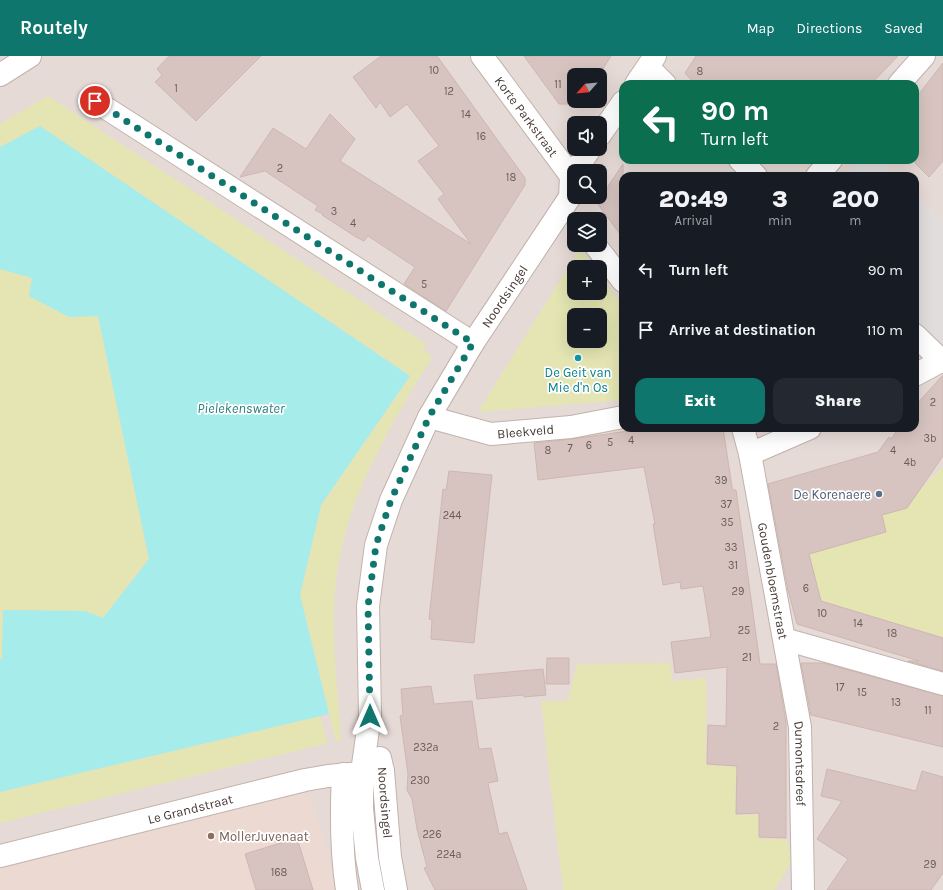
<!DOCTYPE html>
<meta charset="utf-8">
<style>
:root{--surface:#171b24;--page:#242831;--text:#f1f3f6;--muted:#9ea1a6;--accent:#0f766e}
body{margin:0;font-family:Karla,sans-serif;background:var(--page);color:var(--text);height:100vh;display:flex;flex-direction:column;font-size:15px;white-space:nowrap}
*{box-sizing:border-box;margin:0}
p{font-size:13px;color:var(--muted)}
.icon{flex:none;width:22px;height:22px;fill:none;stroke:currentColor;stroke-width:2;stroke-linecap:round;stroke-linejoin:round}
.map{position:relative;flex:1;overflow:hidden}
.drawer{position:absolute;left:619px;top:116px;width:300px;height:260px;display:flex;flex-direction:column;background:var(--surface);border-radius:12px;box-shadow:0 4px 16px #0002}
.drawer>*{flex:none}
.hud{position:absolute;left:619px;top:24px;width:300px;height:84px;border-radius:12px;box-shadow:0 4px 16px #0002;background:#0b6e4f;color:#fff;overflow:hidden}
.needle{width:26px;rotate:243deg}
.tools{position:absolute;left:567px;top:12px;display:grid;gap:8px}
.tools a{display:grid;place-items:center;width:40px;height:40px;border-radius:8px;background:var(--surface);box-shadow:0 4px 16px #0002;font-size:20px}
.pin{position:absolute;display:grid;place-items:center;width:34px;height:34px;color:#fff;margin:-17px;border:2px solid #fff;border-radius:50%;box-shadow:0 1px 4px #0007}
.me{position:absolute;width:44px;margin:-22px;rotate:0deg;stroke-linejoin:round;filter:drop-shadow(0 0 3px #0008)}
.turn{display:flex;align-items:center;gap:14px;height:84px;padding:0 16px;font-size:18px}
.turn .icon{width:52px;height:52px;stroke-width:2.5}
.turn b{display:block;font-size:28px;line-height:34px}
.eta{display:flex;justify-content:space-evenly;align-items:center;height:68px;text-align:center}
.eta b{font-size:24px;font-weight:800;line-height:28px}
.action{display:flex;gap:8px;margin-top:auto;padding:8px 16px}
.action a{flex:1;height:46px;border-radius:12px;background:var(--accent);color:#fff;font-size:16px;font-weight:800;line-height:46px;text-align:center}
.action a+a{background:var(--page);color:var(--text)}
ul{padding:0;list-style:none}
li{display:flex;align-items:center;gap:12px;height:60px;padding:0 16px}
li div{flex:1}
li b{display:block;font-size:15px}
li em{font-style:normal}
header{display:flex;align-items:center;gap:24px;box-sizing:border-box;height:56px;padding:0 20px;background:var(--accent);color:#fff}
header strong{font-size:19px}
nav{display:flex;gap:22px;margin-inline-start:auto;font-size:14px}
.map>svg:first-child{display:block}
.residential{fill:#e6dad6;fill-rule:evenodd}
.education{fill:#ebd9d2}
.green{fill:#e4e5b2;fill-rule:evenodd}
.parking{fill:#e1dddc}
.water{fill:#a6eceb}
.building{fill:#d7c4c0;stroke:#ceb6b1}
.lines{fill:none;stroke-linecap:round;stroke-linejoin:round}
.minor-casing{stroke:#c1b2ad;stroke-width:24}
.minor{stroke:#fff;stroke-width:22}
.route{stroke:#0f766e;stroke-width:7;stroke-dasharray:0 12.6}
.culture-dot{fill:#0f9aa8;stroke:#fff;stroke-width:1.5}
.service-dot{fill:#5c6f8a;stroke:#fff;stroke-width:1.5}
.education-dot{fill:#8d6e63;stroke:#fff;stroke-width:1.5}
.labels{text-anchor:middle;stroke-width:3.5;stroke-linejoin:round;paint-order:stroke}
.number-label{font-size:11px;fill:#6a5c58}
.street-label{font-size:13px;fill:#453936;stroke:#fff}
.culture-label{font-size:13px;fill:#0d838f;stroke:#fff}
.service-label{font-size:13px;fill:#4e5e75;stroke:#fff;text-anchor:end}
.education-label{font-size:13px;fill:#785e54;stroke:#fff;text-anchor:start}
.water-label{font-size:14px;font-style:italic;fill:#2a7e7d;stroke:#fff}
</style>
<header>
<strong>Routely</strong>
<nav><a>Map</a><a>Directions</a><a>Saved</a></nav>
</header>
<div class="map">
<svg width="943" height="834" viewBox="0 0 943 834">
<rect width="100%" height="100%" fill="#f3eae7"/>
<!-- residential -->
<path class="residential" d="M0,0h943v834h-943zM574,19h26v26h-26zM623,28h292v76h-292zM574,67h26v26h-26zM574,115h26v26h-26zM623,120h292v252h-292zM574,163h26v26h-26zM574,211h26v26h-26zM574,259h26v26h-26z"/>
<!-- education -->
<polygon class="education" points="305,724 315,753 337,834 0,834 0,807"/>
<!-- green -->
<g class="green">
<path d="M48,40l378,248 -3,6 9,7c-44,73 -91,147 -97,235 -4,49 3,99 6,148l-5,2 -36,-147 21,-90 89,-129 -370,-250 -40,21v-23z"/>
<path d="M580,193l13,18h-19v26h26v-17l23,31v93l-145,12zM574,259h26v26h-26z"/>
<polygon points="0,213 32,222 29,240 69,261 98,259 149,503 103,562 85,555 3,554 2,603 0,603"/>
<polygon points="943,411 943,581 821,545 807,493 825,493 886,476 882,459 907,452 924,429"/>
<polygon points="670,607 672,625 706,622 706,709 738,711 735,733 737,759 758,759 759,783 783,783 788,785 791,806 775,834 563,834 541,645 568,645 577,608"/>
<polygon points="320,660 328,687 0,767 0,736"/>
</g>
<!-- parking -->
<g class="parking">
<polygon points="859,104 881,104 897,120 844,120"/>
<polygon points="915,138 943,166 943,290 934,298 915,279"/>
</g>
<!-- water -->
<polygon class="water" points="40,70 410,320 321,449 300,539 329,658 0,736 0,603 2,603 3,554 85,555 103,562 149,503 98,260 69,261 29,240 32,222 0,213 0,91"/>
<!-- building -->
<g class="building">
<polygon points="169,0 261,0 196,65 155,26 162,19 157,13"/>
<polygon points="381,0 437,0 525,122 525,129 446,255 404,228 415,211 368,180 364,185 356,181 322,159 323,158 315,154 318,150 265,115 240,121 273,72 306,93 330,58 355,83 340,105 471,188 438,143 444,138 418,105 439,90 407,48 390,61 380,46 376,52 353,21"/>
<polygon points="524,0 611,0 599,19 574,19 574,45 581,45 579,48 559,48"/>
<polygon points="696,0 898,0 871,28 695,28 685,17"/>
<polygon points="943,7 943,105 929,121 915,107 915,43"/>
<polygon points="623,108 623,182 597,147"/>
<polygon points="943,319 943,400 907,452 882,459 886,476 809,498 821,545 943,582 943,615 908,605 919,605 797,568 788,534 768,428 878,396 889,381 891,383 899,372 915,372 915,350"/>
<polygon points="649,372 723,372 732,431 733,434 736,434 760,608 776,608 786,667 786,782 759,781 759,757 736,758 737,710 707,708 708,669 726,670 727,611 675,617 671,586 711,581 703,530 681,533 680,526 663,529 653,468 655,468 644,411 538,424 534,387 572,383"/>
<polygon points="449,415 492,419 474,587 431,583 432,564 429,563 443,433 446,434"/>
<polygon points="547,602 569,602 569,628 546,628"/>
<polygon points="801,607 823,607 943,640 943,691 811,659"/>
<polygon points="543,613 546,639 524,641 524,639 477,643 474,619"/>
<polygon points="431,630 434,648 472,645 479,693 491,692 498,725 488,727 499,778 507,776 527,834 435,834 424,812 427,811 417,773 412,743 407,734 408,718 400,660 403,659 401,633"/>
<polygon points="827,713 916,735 922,715 943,721 943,817 931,834 827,834 848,803 817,783 842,745 821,740"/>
<polygon points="297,782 313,834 256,834 245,798"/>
</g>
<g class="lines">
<defs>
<g id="minor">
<path id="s1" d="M482,0l89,120"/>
<polyline points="648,11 665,28"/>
<polyline points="0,19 30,0"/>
<polyline points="636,28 655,0"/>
<polyline points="899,28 924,0"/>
<polyline points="95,45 473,287"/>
<polyline points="600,79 623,46"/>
<polyline points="740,104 756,120"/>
<polyline points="575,115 590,93"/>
<polyline points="817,120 831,104"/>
<polyline points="595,189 623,225"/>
<polyline points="915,279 943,306"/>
<polyline points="915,319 943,304"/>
<path id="s2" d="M429,361l62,17 80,-7 52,-10"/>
<polyline points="743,372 750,398 810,372"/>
<path id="s3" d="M750,398l50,273 3,163"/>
<polyline points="784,583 943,628"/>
<path id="s4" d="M380,702l3,13 7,86 6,33"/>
<path d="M343,718c-2,40 -2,77 4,116"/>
<path id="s5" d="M0,800l305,-76 23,-4 55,-5"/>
<path id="s6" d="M373,834l-6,-32 -5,-49v-37l8,-57 -2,-109 8,-61 15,-45 38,-83 44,-74 97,-146 1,-21"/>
</g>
</defs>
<!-- minor casing -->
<use href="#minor" class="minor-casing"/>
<!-- minor -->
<use href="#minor" class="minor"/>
</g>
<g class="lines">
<!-- route -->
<polyline class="route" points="95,45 473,287 429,361 391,444 376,489 368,550 370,660"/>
</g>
<!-- markers -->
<circle class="culture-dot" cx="578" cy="302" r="4"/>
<circle class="service-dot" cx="879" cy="438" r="4"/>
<circle class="education-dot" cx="211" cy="780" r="4"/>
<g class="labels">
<!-- number labels -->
<g class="number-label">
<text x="434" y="18">10</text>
<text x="700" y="19">8</text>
<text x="558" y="32">11</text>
<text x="176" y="36">1</text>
<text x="449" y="39">12</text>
<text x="466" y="62">14</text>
<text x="481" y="84">16</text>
<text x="280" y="116">2</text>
<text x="511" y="125">18</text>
<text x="334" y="159">3</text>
<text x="353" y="171">4</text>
<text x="424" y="232">5</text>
<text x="933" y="350">2</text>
<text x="930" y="386">3b</text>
<text x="631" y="388">4</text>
<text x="610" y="390">5</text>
<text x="589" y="393">6</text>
<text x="570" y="396">7</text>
<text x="548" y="398">8</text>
<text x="893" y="398">4</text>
<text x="910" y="410">4b</text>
<text x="721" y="428">39</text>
<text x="726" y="452">37</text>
<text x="452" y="463">244</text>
<text x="727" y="470">35</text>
<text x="731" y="495">33</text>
<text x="733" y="513">31</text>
<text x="806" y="536">6</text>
<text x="738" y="539">29</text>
<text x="822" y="561">10</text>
<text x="858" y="571">14</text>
<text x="744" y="578">25</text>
<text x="892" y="581">18</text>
<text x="747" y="605">21</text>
<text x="840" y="635">17</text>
<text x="862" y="640">15</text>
<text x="896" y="650">13</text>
<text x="928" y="658">11</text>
<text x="776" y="674">2</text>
<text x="426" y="695">232a</text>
<text x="420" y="728">230</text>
<text x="432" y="782">226</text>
<text x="449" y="802">224a</text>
<text x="930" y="812">29</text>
<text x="279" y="820">168</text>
</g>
<!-- street labels -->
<g class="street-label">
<text dy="5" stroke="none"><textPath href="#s1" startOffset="75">Korte Parkstraat</textPath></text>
<text dy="5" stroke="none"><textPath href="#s6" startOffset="628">Noordsingel</textPath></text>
<text dy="5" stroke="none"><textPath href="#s2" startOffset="99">Bleekveld</textPath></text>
<text dy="5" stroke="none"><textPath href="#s3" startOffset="129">Goudenbloemstraat</textPath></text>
<text dy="5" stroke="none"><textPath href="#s3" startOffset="314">Dumontsdreef</textPath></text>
<text dy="5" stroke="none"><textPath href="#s4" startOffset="45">Noordsingel</textPath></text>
<text dy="5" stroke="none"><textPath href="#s5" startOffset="196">Le Grandstraat</textPath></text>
</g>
<!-- culture labels -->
<g class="culture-label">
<text x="578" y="321">De Geit van<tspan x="578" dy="15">Mie d'n Os</tspan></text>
</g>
<!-- service labels -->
<g class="service-label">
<text x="871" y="443">De Korenaere</text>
</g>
<!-- education labels -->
<g class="education-label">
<text x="219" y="785">MollerJuvenaat</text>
</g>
<!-- water labels -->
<g class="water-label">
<text x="241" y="357">Pielekenswater</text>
</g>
</g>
</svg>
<div class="tools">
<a><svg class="needle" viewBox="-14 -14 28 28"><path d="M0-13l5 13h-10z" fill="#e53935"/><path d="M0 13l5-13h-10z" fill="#9ea1a6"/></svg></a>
<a><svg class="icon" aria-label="sound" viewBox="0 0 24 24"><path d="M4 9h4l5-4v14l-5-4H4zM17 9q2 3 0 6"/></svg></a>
<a><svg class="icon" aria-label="search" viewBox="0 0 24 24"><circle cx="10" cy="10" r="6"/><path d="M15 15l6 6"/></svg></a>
<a><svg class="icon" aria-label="layers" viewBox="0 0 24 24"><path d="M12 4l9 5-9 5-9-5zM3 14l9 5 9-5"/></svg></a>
<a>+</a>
<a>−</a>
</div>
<div class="pin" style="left:95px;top:45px;background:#d93025"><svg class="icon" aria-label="arrive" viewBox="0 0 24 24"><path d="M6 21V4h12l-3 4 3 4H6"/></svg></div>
<svg class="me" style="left:370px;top:660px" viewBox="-20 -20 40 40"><path d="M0-17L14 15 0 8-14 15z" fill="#0f766e" stroke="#fff" stroke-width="4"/></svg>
<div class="hud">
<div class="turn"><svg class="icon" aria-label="left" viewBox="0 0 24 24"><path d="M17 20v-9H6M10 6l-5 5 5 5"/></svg><div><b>90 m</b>Turn left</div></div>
</div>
<section class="drawer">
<div class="eta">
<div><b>20:49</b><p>Arrival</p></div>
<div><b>3</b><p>min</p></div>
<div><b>200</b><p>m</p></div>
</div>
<ul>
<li><svg class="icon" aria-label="left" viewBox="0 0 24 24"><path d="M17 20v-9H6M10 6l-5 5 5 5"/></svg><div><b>Turn left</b></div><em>90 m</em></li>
<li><svg class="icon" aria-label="arrive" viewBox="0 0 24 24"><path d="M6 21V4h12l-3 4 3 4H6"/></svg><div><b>Arrive at destination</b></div><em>110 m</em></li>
</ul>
<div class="action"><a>Exit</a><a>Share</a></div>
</section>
</div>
